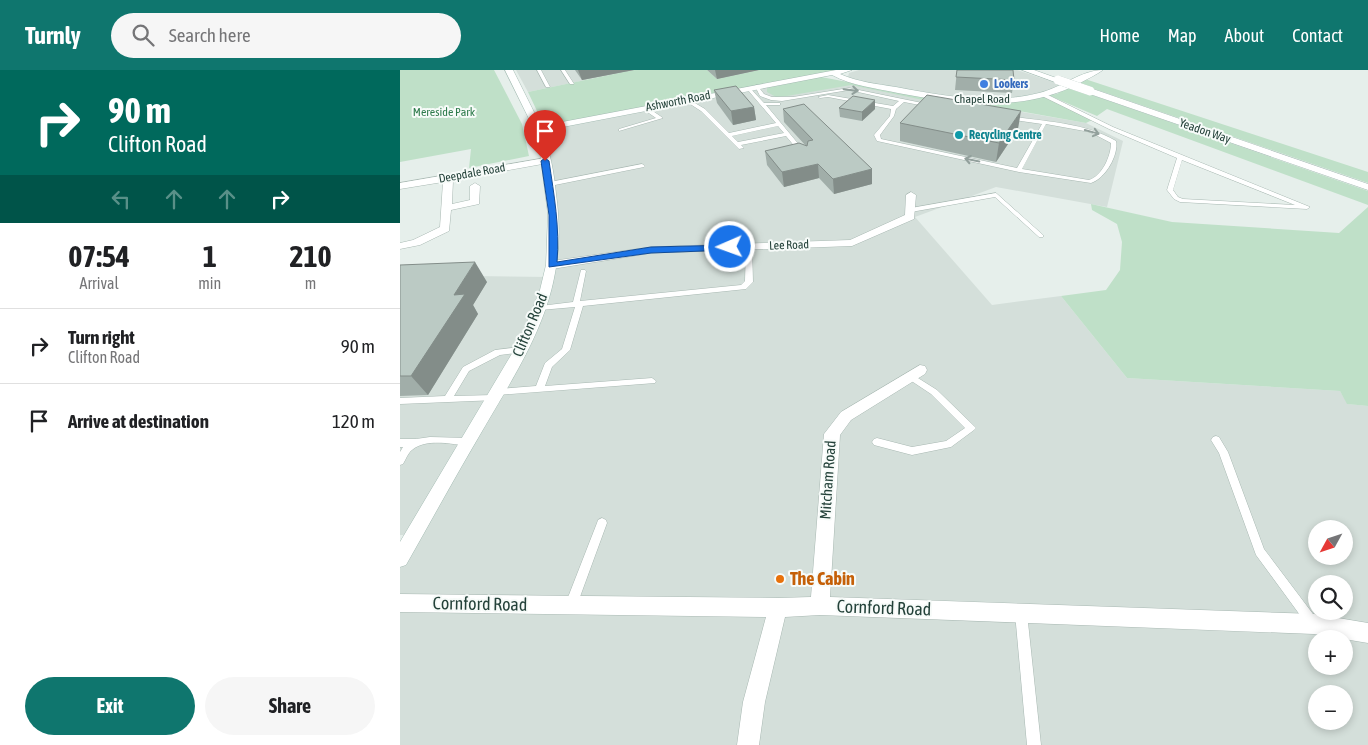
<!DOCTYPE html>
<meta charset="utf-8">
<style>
:root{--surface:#fff;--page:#f6f6f6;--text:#202124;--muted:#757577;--line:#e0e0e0;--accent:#0f766e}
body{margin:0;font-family:"Asap Condensed",sans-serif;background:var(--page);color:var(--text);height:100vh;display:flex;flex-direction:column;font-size:19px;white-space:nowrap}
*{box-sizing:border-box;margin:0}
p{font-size:16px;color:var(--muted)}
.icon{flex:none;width:28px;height:28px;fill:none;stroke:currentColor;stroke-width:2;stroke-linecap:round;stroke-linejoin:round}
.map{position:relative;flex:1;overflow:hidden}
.panel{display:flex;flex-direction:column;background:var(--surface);width:400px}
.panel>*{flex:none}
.guide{background:#00695c;color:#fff;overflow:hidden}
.needle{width:32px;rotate:230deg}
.fabs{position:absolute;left:908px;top:450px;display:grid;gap:10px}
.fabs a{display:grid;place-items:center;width:45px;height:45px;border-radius:50%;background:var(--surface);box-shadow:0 2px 8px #0003;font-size:25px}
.pin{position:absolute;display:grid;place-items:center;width:42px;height:42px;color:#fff;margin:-51px -21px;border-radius:50% 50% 50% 0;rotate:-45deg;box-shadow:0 0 5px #0007}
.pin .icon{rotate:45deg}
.me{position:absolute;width:55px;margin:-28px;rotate:268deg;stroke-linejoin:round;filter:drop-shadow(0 0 4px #0008)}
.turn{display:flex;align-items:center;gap:18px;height:105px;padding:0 25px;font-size:22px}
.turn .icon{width:65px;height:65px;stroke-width:2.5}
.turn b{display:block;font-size:35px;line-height:42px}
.lanes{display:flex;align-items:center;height:48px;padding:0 25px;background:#0003;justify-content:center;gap:25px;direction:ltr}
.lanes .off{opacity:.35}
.eta{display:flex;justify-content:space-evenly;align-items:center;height:85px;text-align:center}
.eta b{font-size:30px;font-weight:700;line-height:35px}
.button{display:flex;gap:10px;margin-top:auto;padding:10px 25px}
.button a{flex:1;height:58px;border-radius:30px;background:var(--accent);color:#fff;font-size:20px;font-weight:700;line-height:58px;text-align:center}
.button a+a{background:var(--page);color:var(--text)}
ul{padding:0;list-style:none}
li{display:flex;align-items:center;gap:15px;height:75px;padding:0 25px;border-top:1px solid var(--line)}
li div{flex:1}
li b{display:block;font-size:19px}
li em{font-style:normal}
header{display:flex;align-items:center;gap:30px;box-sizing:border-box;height:70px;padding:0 25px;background:var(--accent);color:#fff}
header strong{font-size:24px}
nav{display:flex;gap:28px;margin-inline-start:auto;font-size:18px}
.search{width:350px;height:45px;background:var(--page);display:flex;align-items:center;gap:12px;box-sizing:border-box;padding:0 18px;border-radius:28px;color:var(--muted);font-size:19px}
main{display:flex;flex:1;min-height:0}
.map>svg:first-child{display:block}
.built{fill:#d4dfda;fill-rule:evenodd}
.green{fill:#bfe0c8}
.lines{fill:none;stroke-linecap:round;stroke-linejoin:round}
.lane-casing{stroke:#a8b8b2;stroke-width:1}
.street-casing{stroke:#a8b8b2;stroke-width:1}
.secondary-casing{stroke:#a4bbb3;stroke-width:1}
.lane{fill:#fff;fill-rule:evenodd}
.street{fill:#fff;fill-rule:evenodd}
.secondary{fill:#fff;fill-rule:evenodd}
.secondary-bridge-casing{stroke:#a4bbb3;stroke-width:9;stroke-linecap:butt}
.secondary-bridge{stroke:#fff;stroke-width:9}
.wall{fill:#a1aea9}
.shaded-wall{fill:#838d89}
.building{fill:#bbcac4;stroke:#838d89}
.oneway{stroke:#92a09c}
.route{fill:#1a73e8;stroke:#114b97}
.shop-dot{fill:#3f7fe0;stroke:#f7fbf9;stroke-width:2}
.culture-dot{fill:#0f9aa8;stroke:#f7fbf9;stroke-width:2}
.food-dot{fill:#e8710a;stroke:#f7fbf9;stroke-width:2}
.labels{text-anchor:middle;stroke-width:4;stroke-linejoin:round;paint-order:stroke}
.far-shop-label{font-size:12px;font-weight:bold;fill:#366cbe;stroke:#f7fbf9;text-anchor:start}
.far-street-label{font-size:12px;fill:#24423a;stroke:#f7fbf9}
.far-park-label{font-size:12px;fill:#2d7a4b;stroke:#f7fbf9}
.far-culture-label{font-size:12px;font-weight:bold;fill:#0d838f;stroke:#f7fbf9;text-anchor:start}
.street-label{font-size:15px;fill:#24423a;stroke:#f7fbf9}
.near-food-label{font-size:18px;font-weight:bold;fill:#c56008;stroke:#f7fbf9;text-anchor:start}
.near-street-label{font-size:18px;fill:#24423a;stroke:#f7fbf9}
</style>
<header>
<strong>Turnly</strong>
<div class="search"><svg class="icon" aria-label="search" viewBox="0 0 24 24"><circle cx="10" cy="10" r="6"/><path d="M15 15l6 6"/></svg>Search here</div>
<nav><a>Home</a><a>Map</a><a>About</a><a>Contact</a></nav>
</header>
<main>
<section class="panel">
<div class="guide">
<div class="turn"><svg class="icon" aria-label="right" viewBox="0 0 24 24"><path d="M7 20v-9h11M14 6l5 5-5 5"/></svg><div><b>90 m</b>Clifton Road</div></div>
<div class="lanes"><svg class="icon off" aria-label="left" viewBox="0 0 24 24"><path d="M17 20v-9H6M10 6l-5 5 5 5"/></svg><svg class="icon off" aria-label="ahead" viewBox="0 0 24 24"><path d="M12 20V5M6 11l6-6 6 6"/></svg><svg class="icon off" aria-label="ahead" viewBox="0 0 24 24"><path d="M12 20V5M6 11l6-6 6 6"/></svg><svg class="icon" aria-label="right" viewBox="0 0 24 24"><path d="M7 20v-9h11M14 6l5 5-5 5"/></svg></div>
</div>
<div class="eta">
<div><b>07:54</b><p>Arrival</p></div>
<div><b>1</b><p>min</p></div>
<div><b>210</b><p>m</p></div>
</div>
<ul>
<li><svg class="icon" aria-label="right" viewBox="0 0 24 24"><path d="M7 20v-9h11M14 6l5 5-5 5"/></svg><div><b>Turn right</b><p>Clifton Road</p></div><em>90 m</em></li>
<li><svg class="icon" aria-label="arrive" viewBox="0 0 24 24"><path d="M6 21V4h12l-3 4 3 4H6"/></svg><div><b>Arrive at destination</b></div><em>120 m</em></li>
</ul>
<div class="button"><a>Exit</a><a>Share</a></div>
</section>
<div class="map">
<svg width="968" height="675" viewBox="0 0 968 675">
<rect width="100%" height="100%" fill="#e6efeb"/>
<!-- built -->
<g class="built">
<polygon points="116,0 234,0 128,22"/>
<polygon points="459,0 617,0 662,15 649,21 622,27 583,30 531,26 449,9 448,7 449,3"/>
<path d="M410,6l276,47 37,18 -16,66 -111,-20 -81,30 77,88 69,-9 66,82 213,13 8,13 20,2v339h-968v-186l13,-24h-13v-260l149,2 5,-36 -16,-112zM916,459h28v27h-28zM916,514h28v27h-28zM916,569h28v27h-28zM916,624h28v27h-28z"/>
</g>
<!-- green -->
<g class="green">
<polygon points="0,0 94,0 122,54 129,86 69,98 71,79 0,92"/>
<polygon points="233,0 307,0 317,9 359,0 444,0 145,58 128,22"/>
<polygon points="421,7 528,27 568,32 647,26 694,49 686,53 607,39 557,37 451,15 387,26 376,27 367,22 367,18"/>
<polygon points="685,9 968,102 968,113 677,13"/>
<polygon points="669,17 968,121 968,135 707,39 697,46 648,25 657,24"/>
<polygon points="691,134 772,152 939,163 968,137 968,336 947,334 940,321 727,308 661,226 706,220 720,200 722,172 717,154 692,140"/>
</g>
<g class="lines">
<defs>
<g id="lane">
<polygon points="137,0 141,0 150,17 146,17"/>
<polygon points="161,0 165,0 174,14 170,14"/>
<path d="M357,15l7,9 8,3h21l56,-9 83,17v2h-2l-26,-5 -8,7 -2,7 -14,19 1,4 136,29 25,-44 -35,-5 -1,-1 3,-2c36,6 74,6 107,25 3,14 -11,38 -25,42l-72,-11 -142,-31 -3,-6 16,-19 1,-7 -63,-12 -8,1 -2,-1 10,-2 65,11 6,-5 -50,-11 -67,11 -11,-1 -11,-4 -5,-10zM646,54l44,8 21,11c0,13 -9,33 -22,37l-67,-11z"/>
<path d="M349,17l15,16h16v2h-14l39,47v2h-4l-15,-18 -45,9 3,3 -5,1 -38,-38 -17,-11 4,-1 17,10 24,24 47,-10 -29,-34v-1zM378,56l6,7 -46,9 -6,-6z"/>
<path d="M642,24h4l67,33 197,80 -3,2 -127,-7 -6,-3 -7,-9 10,-32 -68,-29 -67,-33zM782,90l113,45 -112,-6 -5,-2 -5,-7z"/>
<polygon points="243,37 247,37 263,48 219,61 219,59 256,48 243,39"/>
<polygon points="242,94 245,96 244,97 150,116 147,114 150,112"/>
<polygon points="596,123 643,165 643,167 639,167 595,127 511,142 508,140 511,138"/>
<polygon points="349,175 352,177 353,212 346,219 183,236 170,280 152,297 145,316 252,308 256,311 255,313 97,325 94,324 93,322 94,320 97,319 136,316 145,293 162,279 175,237 140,240 136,238 140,236 173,232 181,200 185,200 186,201 180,231 341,215 345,211 346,177"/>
<polygon points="120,277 123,278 124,280 123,282 100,285 69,301 54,326 94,325 98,328 97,330 0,334 0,328 45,326 63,297 95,280"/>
<polygon points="510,303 537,320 574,356 576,358 574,360 551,377 512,385 474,375 472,372 474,369 477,368 512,377 546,371 565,358 531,324 507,308 506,306"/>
<polygon points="816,366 819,367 828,382 864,479 916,548 918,552 916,556 912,558 908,556 856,485 819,383 811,370 813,367"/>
<path d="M30,367l38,1 3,1 2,3 -2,3 -3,1c-16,-2 -42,-8 -56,4 -4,3 -6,9 -9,14l-3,1v-13l3,-5h-3v-8h16z"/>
<polygon points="202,448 206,450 207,453 177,535 175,539 171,541 167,539 165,535 197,453 198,450"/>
<polygon points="621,537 625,539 627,543 641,675 627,675 615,543 617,539"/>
</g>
<g id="street">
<polygon points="145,88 150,91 148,93 53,110 52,134 70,130 70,116 75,113 80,116 79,134 51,140 49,161 20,175 0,179 0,173 13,170 40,157 43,112 0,119 0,113"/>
<polygon points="511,122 516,125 514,149 452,176 251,183 152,199 146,195 152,191 251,177 450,170 505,145 506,125"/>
<polygon points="520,295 525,296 527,300 525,304 451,350 440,365 430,527 914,544 968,553 968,573 914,564 420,545 385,547 365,632 359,675 337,675 343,632 366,547 0,542 0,524 378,528 411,527 424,364 441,342"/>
</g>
<g id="secondary">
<path d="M105,0h8l28,56 295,-56h16l-12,4c18,8 37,10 56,13 47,9 96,18 143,6 22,-5 42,-23 64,-23 -7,5 -16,9 -23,13 -57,30 -122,21 -182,10 -22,-5 -46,-7 -66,-18l-290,56c8,20 12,41 14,63 14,99 -28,158 -75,239 -26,44 -50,88 -75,132l-6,2v-25l120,-202 20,-50 6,-25 2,-51 -8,-61 -10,-32z"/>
<polygon points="622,0 634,0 662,10 655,12"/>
<polygon points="687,19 693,19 968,114 968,120 687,23"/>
</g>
</defs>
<!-- lane casing -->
<use href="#lane" class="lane-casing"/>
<!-- street casing -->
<use href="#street" class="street-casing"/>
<!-- secondary casing -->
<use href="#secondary" class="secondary-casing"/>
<!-- lane -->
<use href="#lane" class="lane"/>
<!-- street -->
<use href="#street" class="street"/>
<!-- secondary -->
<use href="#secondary" class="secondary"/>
<defs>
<polyline id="secondary-bridge" points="658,10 690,21"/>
</defs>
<!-- secondary-bridge casing -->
<use href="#secondary-bridge" class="secondary-bridge-casing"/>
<!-- secondary-bridge -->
<use href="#secondary-bridge" class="secondary-bridge"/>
</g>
<!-- wall -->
<g class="wall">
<polygon points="175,0 234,0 182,10"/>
<polygon points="307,0 359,0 317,9"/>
<polygon points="557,0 614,10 612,23 555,20"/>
<polygon points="314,20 354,37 356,50 333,55 317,33"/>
<polygon points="439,38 475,39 462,51 440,47"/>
<polygon points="383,39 472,99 472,114 434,124 419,108 384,117 367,95 365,81 406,76 384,52"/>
<polygon points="500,53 618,59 596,92 500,71"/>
<polygon points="0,195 87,212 73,235 78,244 28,325 0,326"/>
</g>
<!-- shaded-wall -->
<g class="shaded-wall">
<polygon points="178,0 234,0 182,10"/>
<polygon points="315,0 359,0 317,9"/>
<polygon points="475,30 475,39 462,51 462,42"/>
<polygon points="354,37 356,50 333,55 331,41"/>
<polygon points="621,41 618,59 596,92 599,73"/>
<polygon points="418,94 419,108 384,117 382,102"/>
<polygon points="472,99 472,114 434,124 433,109"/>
<polygon points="75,192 87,212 73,235 78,244 28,325 11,306 54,225"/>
</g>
<!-- building -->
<g class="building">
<polygon points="557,0 613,0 614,10 556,7"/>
<polygon points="336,16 354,37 331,41 314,20"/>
<polygon points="527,25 621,41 599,73 500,53"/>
<polygon points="453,26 475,30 462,42 439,38"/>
<polygon points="404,34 472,99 433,109 418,94 382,102 365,81 399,73 407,76 408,71 413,70 383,39"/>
<polygon points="75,192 54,225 65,224 11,306 0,306 0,195"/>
</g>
<!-- one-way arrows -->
<defs><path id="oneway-shaft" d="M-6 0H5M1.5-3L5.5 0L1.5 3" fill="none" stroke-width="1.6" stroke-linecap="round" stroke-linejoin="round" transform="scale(1.25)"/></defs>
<g class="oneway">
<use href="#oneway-shaft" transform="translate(451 20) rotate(6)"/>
<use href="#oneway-shaft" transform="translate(692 62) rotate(15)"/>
<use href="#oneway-shaft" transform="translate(572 90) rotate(-168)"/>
</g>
<!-- route -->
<path class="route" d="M145,88l4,3c5,34 11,67 8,101l94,-15 79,-2 4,2 -4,3 -79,3 -102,14v-52l-8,-54z"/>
<!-- markers -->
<circle class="shop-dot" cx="584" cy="14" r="5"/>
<circle class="culture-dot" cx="559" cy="65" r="5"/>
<circle class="food-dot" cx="380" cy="509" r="5"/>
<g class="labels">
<!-- far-shop labels -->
<g class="far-shop-label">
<text x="594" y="18">Lookers</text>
</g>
<!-- far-street labels -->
<g class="far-street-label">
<text x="582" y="33">Chapel Road</text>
<text transform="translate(278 31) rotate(-11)" y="4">Ashworth Road</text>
<text transform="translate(805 61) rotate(19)" y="4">Yeadon Way</text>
<text transform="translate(72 103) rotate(-10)" y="4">Deepdale Road</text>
<text transform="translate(389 175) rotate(-2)" y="4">Lee Road</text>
</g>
<!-- far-park labels -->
<g class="far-park-label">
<text x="44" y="46">Mereside Park</text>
</g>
<!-- far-culture labels -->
<g class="far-culture-label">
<text x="569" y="69">Recycling Centre</text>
</g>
<!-- street labels -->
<g class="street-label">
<text transform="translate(130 255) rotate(-67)" y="5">Clifton Road</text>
<text transform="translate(428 410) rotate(-86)" y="5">Mitcham Road</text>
</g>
<!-- near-food labels -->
<g class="near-food-label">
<text x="390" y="515">The Cabin</text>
</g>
<!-- near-street labels -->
<g class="near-street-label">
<text transform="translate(80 534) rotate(1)" y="6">Cornford Road</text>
<text transform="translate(484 538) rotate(2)" y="6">Cornford Road</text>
</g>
</g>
</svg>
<div class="fabs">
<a><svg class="needle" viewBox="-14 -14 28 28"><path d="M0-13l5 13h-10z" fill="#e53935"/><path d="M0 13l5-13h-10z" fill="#757577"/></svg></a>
<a><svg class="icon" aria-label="search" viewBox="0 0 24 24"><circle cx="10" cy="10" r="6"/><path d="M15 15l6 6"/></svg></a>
<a>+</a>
<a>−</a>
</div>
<div class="pin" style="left:145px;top:91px;background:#d93025"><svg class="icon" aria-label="arrive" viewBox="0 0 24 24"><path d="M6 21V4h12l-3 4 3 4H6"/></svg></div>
<svg class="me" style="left:330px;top:177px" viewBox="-20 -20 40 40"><circle r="17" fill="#1a73e8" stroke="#fff" stroke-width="3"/><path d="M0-11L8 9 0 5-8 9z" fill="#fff"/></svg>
</div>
</main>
